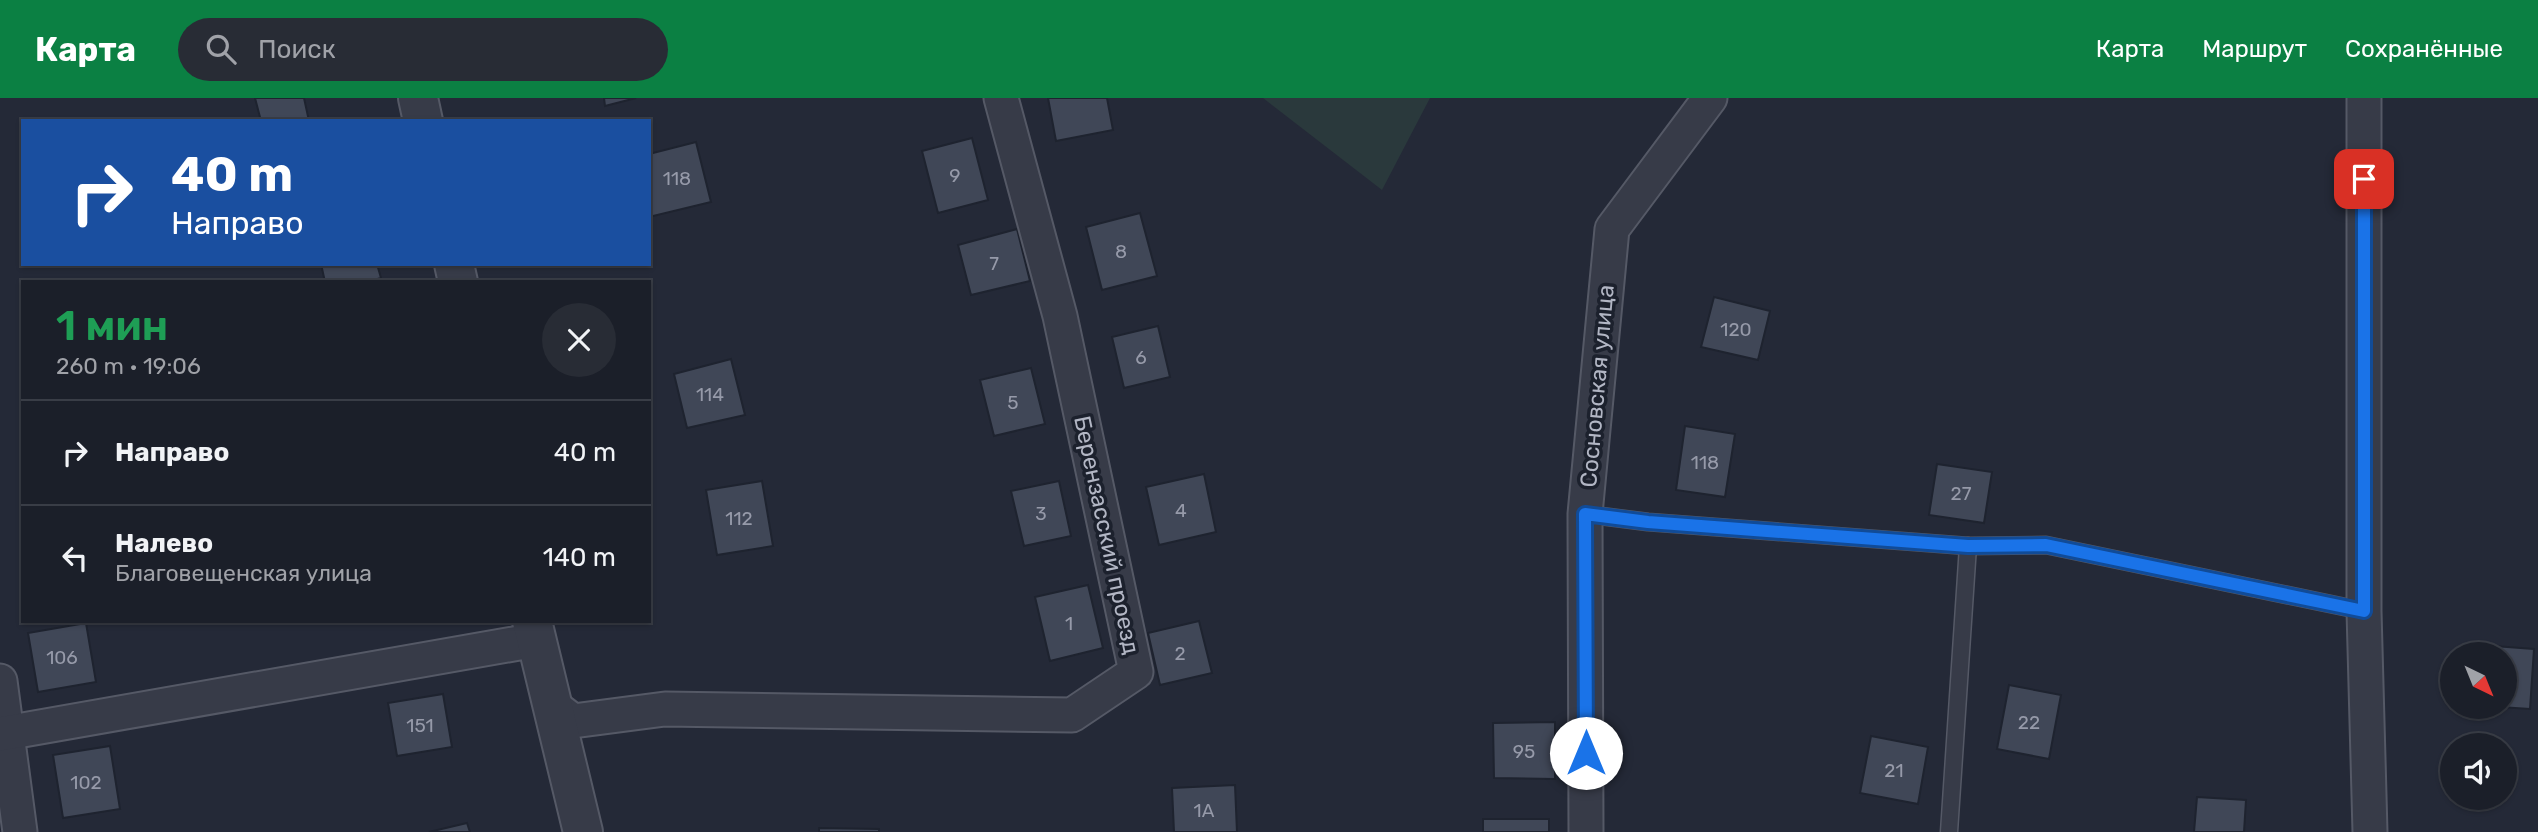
<!DOCTYPE html>
<html lang="ru">
<meta charset="utf-8">
<style>
:root{--surface:#1b1f29;--page:#282c35;--text:#f1f3f6;--muted:#a0a2a8;--line:#393d46;--accent:#0b8043}
body{margin:0;font-family:Rubik,sans-serif;background:var(--page);color:var(--text);height:100vh;display:flex;flex-direction:column;font-size:26px;white-space:nowrap}
*{box-sizing:border-box;margin:0}
p{font-size:23px;color:var(--muted)}
.icon{flex:none;width:38px;height:38px;fill:none;stroke:currentColor;stroke-width:2;stroke-linecap:round;stroke-linejoin:round}
.map{position:relative;flex:1;overflow:hidden}
.side{position:absolute;left:21px;top:182px;width:630px;height:343px;display:flex;flex-direction:column;background:var(--surface);border-radius:0px;box-shadow:0 2px 5px #0004,0 0 0 2px var(--line)}
.side>*{flex:none}
.guide{position:absolute;left:21px;top:21px;width:630px;height:147px;border-radius:0px;box-shadow:0 2px 5px #0004,0 0 0 2px var(--line);background:#1a4fa0;color:#fff;overflow:hidden}
.needle{width:46px;rotate:137deg}
.fabs{position:absolute;left:2440px;top:544px;display:grid;gap:14px}
.fabs a{display:grid;place-items:center;width:77px;height:77px;border-radius:50%;background:var(--surface);box-shadow:0 2px 5px #0004,0 0 0 2px var(--line);font-size:35px}
.pin{position:absolute;display:grid;place-items:center;width:60px;height:60px;color:#fff;margin:-30px;border-radius:14px;box-shadow:0 4px 10px #0006}
.me{position:absolute;width:77px;margin:-38px;rotate:0deg;stroke-linejoin:round;filter:drop-shadow(0 0 5px #0008)}
.turn{display:flex;align-items:center;gap:24px;height:147px;padding:0 35px;font-size:32px}
.turn .icon{width:91px;height:91px;stroke-width:2.5}
.turn b{display:block;font-size:49px;line-height:60px}
.round{display:grid;place-items:center;flex:none;width:74px;height:74px;border-radius:37px;background:var(--page)}
.overview{display:flex;align-items:center;justify-content:space-between;height:119px;padding:0 35px}
h1{font-size:42px;font-weight:600;line-height:52px;color:#1e9e55}
ul{padding:0;list-style:none}
li{display:flex;align-items:center;gap:21px;height:105px;padding:0 35px;border-top:2px solid var(--line)}
li div{flex:1}
li b{display:block;font-size:26px}
li em{font-style:normal}
header{display:flex;align-items:center;gap:42px;box-sizing:border-box;height:98px;padding:0 35px;background:var(--accent);color:#fff}
header strong{font-size:33px}
nav{display:flex;gap:38px;margin-inline-start:auto;font-size:24px}
.search{width:490px;height:63px;background:var(--page);display:flex;align-items:center;gap:18px;box-sizing:border-box;padding:0 24px;border-radius:38px;color:var(--muted);font-size:26px}
.map>svg:first-child{display:block}
.green{fill:#2a393c}
.building{fill:#404757;stroke:#1e232f;stroke-width:2}
.lines{fill:none;stroke-linecap:round;stroke-linejoin:round}
.service-casing{stroke:#555966;stroke-width:19}
.minor-casing{stroke:#555966;stroke-width:37}
.tertiary-casing{stroke:#555966;stroke-width:42}
.service{stroke:#373b48;stroke-width:16}
.minor{stroke:#373b48;stroke-width:33}
.tertiary{stroke:#373b48;stroke-width:38}
.route-casing{stroke:#114b97;stroke-width:18}
.route{stroke:#1a73e8;stroke-width:12}
.labels{text-anchor:middle;stroke-width:7;stroke-linejoin:round;paint-order:stroke}
.number-label{font-size:19px;fill:#969aa9}
.street-label{font-size:23px;fill:#b2b6c4;stroke:#1c212d}
</style>
<header>
<strong>Карта</strong>
<div class="search"><svg class="icon" aria-label="search" viewBox="0 0 24 24"><circle cx="10" cy="10" r="6"/><path d="M15 15l6 6"/></svg>Поиск</div>
<nav><a>Карта</a><a>Маршрут</a><a>Сохранённые</a></nav>
</header>
<div class="map">
<svg width="2538" height="734" viewBox="0 0 2538 734">
<rect width="100%" height="100%" fill="#242937"/>
<!-- green -->
<polygon class="green" points="1263,0 1430,0 1382,92"/>
<!-- building -->
<g class="building">
<polygon points="255,0 304,0 309,23 261,23"/>
<polygon points="604,0 636,0 605,8"/>
<polygon points="1048,0 1107,0 1113,32 1056,43"/>
<polygon points="972,40 988,102 938,115 922,53"/>
<polygon points="696,44 711,104 649,119 649,56"/>
<polygon points="1140,115 1157,178 1102,192 1086,129"/>
<polygon points="1017,131 1030,183 971,197 958,147"/>
<polygon points="321,166 377,166 381,180 367,184 325,184"/>
<polygon points="1714,199 1770,213 1758,262 1701,249"/>
<polygon points="1158,228 1170,279 1124,290 1112,239"/>
<polygon points="731,261 745,317 687,330 674,276"/>
<polygon points="1031,270 1045,326 994,338 980,282"/>
<polygon points="1685,328 1735,336 1725,399 1676,392"/>
<polygon points="1937,366 1992,374 1984,425 1929,417"/>
<polygon points="1204,376 1216,434 1159,447 1146,389"/>
<polygon points="762,383 773,448 717,457 706,392"/>
<polygon points="1059,383 1071,438 1024,448 1011,393"/>
<polygon points="1088,487 1103,550 1050,563 1035,499"/>
<polygon points="1199,523 1212,575 1160,587 1148,535"/>
<polygon points="86,525 96,584 38,594 28,535"/>
<polygon points="2467,546 2534,551 2530,611 2500,609 2504,609 2504,556 2466,556"/>
<polygon points="2009,587 2061,597 2049,661 1997,651"/>
<polygon points="443,596 452,649 397,658 388,605"/>
<polygon points="1555,624 1555,681 1494,680 1493,625"/>
<polygon points="1871,638 1928,649 1918,706 1860,695"/>
<polygon points="110,648 120,711 63,720 53,657"/>
<polygon points="1235,687 1237,734 1174,734 1172,690"/>
<polygon points="2197,699 2246,702 2244,734 2194,734"/>
<rect x="1483" y="721" width="66" height="13"/>
<polygon points="467,725 470,734 429,734"/>
<polygon points="819,730 879,731 879,734 819,734"/>
</g>
<g class="lines">
<defs>
<g id="service">
<polyline points="1585,416 1648,424 1968,448 2046,447 2364,513"/>
<polyline points="1949,734 1968,448"/>
</g>
<g id="minor">
<polyline points="2364,0 2364,513 2370,734"/>
<polyline points="0,583 20,734"/>
<polyline points="552,607 573,623 665,611 1072,617 1136,574 1060,218 1001,0"/>
<polyline points="0,636 536,542"/>
<polyline points="1586,734 1585,416 1612,131 1710,0"/>
</g>
<g id="tertiary">
<polyline points="418,0 423,23"/>
<polyline points="454,166 458,184"/>
<polyline points="532,523 583,734"/>
</g>
</defs>
<!-- service casing -->
<use href="#service" class="service-casing"/>
<!-- minor casing -->
<use href="#minor" class="minor-casing"/>
<!-- tertiary casing -->
<use href="#tertiary" class="tertiary-casing"/>
<!-- service -->
<use href="#service" class="service"/>
<!-- minor -->
<use href="#minor" class="minor"/>
<!-- tertiary -->
<use href="#tertiary" class="tertiary"/>
</g>
<g class="lines">
<defs>
<polyline id="route" points="1586,655 1585,416 1648,424 1968,448 2046,447 2364,513 2364,81"/>
</defs>
<!-- route casing -->
<use href="#route" class="route-casing"/>
<!-- route -->
<use href="#route" class="route"/>
</g>
<g class="labels">
<!-- number labels -->
<g class="number-label">
<text x="955" y="84">9</text>
<text x="677" y="87">118</text>
<text x="1121" y="160">8</text>
<text x="994" y="172">7</text>
<text x="1736" y="238">120</text>
<text x="1141" y="266">6</text>
<text x="710" y="303">114</text>
<text x="1013" y="311">5</text>
<text x="1705" y="371">118</text>
<text x="1961" y="402">27</text>
<text x="1181" y="419">4</text>
<text x="1041" y="422">3</text>
<text x="739" y="427">112</text>
<text x="1069" y="532">1</text>
<text x="1180" y="562">2</text>
<text x="62" y="566">106</text>
<text x="2029" y="631">22</text>
<text x="420" y="634">151</text>
<text x="1524" y="660">95</text>
<text x="1894" y="679">21</text>
<text x="86" y="691">102</text>
<text x="1204" y="719">1А</text>
</g>
<!-- street labels -->
<g class="street-label">
<text transform="translate(1597 288) rotate(-85)" y="8">Сосновская улица</text>
<text transform="translate(1107 437) rotate(78)" y="8">Берензасский проезд</text>
</g>
</g>
</svg>
<div class="fabs">
<a><svg class="needle" viewBox="-14 -14 28 28"><path d="M0-13l5 13h-10z" fill="#e53935"/><path d="M0 13l5-13h-10z" fill="#a0a2a8"/></svg></a>
<a><svg class="icon" aria-label="sound" viewBox="0 0 24 24"><path d="M4 9h4l5-4v14l-5-4H4zM17 9q2 3 0 6"/></svg></a>
</div>
<div class="pin" style="left:2364px;top:81px;background:#d93025"><svg class="icon" aria-label="arrive" viewBox="0 0 24 24"><path d="M6 21V4h12l-3 4 3 4H6"/></svg></div>
<svg class="me" style="left:1586px;top:655px" viewBox="-20 -20 40 40"><circle r="19" fill="#fff"/><path d="M0-13L10 11 0 6-10 11z" fill="#1a73e8"/></svg>
<div class="guide">
<div class="turn"><svg class="icon" aria-label="right" viewBox="0 0 24 24"><path d="M7 20v-9h11M14 6l5 5-5 5"/></svg><div><b>40 m</b>Направо</div></div>
</div>
<section class="side">
<div class="overview"><div><h1>1 мин</h1><p>260 m · 19:06</p></div><a class="round"><svg class="icon" aria-label="close" viewBox="0 0 24 24"><path d="M6 6l12 12M18 6L6 18"/></svg></a></div>
<ul>
<li><svg class="icon" aria-label="right" viewBox="0 0 24 24"><path d="M7 20v-9h11M14 6l5 5-5 5"/></svg><div><b>Направо</b></div><em>40 m</em></li>
<li><svg class="icon" aria-label="left" viewBox="0 0 24 24"><path d="M17 20v-9H6M10 6l-5 5 5 5"/></svg><div><b>Налево</b><p>Благовещенская улица</p></div><em>140 m</em></li>
</ul>
</section>
</div>
